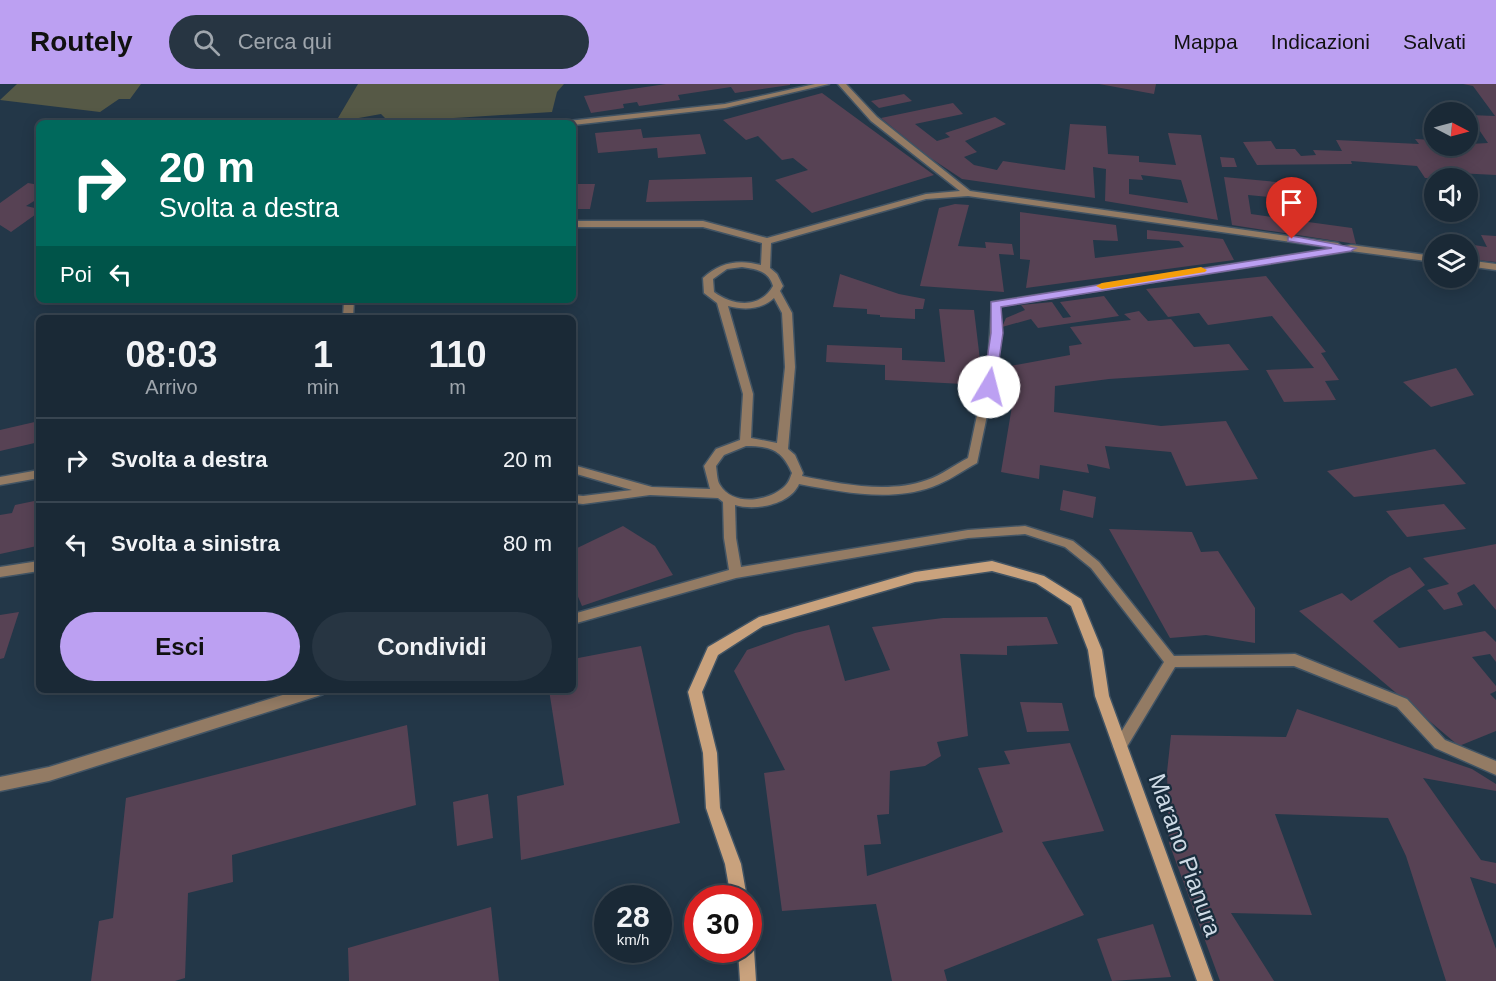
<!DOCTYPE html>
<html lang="it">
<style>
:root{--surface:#1a2936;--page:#273542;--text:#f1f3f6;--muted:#9fa6ad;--line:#384551;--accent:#bca0f2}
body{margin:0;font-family:Helvetica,sans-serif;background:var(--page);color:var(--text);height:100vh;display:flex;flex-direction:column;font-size:22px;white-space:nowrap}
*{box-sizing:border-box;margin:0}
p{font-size:20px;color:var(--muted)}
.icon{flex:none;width:33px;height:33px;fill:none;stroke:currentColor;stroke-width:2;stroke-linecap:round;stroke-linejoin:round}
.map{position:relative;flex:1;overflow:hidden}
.panel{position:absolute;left:36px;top:231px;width:540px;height:378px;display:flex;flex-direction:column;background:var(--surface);border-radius:9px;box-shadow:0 3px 15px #0003,0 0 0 2px var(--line)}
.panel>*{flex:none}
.top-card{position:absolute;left:36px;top:36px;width:540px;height:183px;border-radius:9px;box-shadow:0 3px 15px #0003,0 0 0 2px var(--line);background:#00695c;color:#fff;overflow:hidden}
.needle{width:39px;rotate:96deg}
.fabs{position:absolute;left:1424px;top:18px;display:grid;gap:12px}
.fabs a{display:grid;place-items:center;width:54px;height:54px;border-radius:50%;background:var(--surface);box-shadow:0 3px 15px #0003,0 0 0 2px var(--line);font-size:30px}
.speed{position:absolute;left:594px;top:801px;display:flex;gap:12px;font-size:30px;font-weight:700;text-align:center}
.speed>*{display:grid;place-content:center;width:78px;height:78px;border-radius:50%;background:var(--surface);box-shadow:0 3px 15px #0003,0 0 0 2px var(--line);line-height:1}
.speed small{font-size:15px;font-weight:400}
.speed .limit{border:9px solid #d22;background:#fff;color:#111}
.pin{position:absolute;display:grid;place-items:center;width:51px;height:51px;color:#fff;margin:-62px -26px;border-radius:50% 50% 50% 0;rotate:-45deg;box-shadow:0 0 6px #0007}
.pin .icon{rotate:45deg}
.me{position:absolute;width:66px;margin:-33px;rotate:8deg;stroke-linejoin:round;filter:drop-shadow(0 0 4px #0008)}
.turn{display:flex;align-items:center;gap:21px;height:126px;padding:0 24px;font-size:27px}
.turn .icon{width:78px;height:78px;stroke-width:2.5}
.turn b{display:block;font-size:42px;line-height:51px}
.then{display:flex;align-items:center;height:57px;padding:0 24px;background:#0003;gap:12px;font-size:22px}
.eta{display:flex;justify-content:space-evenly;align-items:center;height:102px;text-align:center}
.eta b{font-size:36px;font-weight:800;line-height:42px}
.button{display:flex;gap:12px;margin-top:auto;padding:12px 24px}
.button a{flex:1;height:69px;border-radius:36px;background:var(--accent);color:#111;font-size:24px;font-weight:800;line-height:69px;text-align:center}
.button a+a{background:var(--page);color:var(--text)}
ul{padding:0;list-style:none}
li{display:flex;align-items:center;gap:18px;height:84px;padding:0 24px;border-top:2px solid var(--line)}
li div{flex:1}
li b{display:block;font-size:22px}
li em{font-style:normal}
header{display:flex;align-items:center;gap:36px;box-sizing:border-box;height:84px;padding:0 30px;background:var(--accent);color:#111}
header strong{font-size:28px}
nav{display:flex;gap:33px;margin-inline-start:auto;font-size:21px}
.search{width:420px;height:54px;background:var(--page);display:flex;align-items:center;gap:15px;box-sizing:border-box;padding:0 21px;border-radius:33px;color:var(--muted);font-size:22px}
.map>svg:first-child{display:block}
.green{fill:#565946}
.building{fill:#574254;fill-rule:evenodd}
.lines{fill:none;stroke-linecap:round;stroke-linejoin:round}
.street-casing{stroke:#425464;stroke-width:3}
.secondary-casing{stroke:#425464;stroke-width:3}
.street{fill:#937b64;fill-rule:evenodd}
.secondary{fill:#c9a27d;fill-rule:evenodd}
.route{fill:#bca0f2;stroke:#7a689d;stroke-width:1.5}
.slow{fill:#f59e0b}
.labels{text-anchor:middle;stroke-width:4.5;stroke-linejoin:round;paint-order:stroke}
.near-street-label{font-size:24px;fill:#cedae5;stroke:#192d3d}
</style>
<header>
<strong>Routely</strong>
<div class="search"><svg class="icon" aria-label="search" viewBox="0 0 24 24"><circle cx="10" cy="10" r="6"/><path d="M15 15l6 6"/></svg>Cerca qui</div>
<nav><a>Mappa</a><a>Indicazioni</a><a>Salvati</a></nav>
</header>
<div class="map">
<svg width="1496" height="897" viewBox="0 0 1496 897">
<rect width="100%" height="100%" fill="#233748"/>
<!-- green -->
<g class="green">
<polygon points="17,0 141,0 130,15 119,15 100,28 0,16"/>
<polygon points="358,0 564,0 557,8 552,28 389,38 381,30 342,37 338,34"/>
</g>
<!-- building -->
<g class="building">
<polygon points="666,0 790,0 790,1 735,9 731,3 678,11 680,16 639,22 637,18 623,20 624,24 591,29 584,12"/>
<polygon points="1099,0 1156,0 1154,10"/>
<polygon points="1463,0 1496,0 1496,91 1437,88 1441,94 1425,94 1417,82 1351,77 1352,80 1257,81 1243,58 1271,57 1276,65 1295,65 1301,72 1316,71 1313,66 1342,67 1336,56 1419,60 1415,55 1434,56 1434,62 1488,59 1469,31 1495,32 1473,2"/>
<polygon points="822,9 934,91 812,129 775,96 808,86 793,74 782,76 758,52 746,56 723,36"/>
<polygon points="904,10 912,17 879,24 871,17"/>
<path d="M953,19l10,11 -48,10 22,17 13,-4 -5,-4 50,-16 11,7 -41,17 12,11 -13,5 10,8 23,5 6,-9 62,9 5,-46 36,2 2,28 31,2v6l37,3 -8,-32 33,2 17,85 -113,-19 1,-32 -13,-2 2,31 -133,-19 -33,-22 -48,-39zM1141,91l40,5 7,23 -59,-9v-15l14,1z"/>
<polygon points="641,45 643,54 700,50 706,70 658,74 657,64 598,69 595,49"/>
<polygon points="1220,73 1234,74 1237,83 1222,83"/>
<polygon points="752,93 753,116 646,118 649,96"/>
<polygon points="1224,93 1276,98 1279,114 1248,111 1251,130 1352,144 1356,160 1232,141"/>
<polygon points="28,99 39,101 39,114 26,122 39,125 39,128 11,148 0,141 0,119"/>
<polygon points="573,100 595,100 590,125 573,125"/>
<polygon points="955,120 969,121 958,162 986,164 985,158 1012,160 1014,171 999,170 1004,208 920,202 939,124"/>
<polygon points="1020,128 1116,141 1118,157 1093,156 1095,174 1184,163 1179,157 1147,155 1147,146 1223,155 1234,176 1026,204 1030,176 1020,175"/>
<polygon points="1481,151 1496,152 1496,178 1467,175 1467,160 1487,163"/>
<polygon points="840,190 899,210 925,215 923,225 915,225 915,235 880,233 880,231 867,230 867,225 833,223"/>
<polygon points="1266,192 1326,268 1321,269 1339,296 1325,297 1336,316 1284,318 1266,286 1314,284 1272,232 1208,241 1199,229 1168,233 1146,205"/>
<polygon points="1104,212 1119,232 1038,244 1031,235 1002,243 1006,234 1025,226 1021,221 1052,218 1063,234 1071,233 1060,218"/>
<polygon points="939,225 974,226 983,301 885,296 885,281 826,278 827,261 902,264 902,276 945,278"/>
<polygon points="1139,227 1148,237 1171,235 1194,263 1229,260 1249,286 1109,295 1055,302 1054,328 1161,342 1226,337 1258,395 1186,402 1171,368 1105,362 1110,385 1087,380 1089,389 1040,381 1039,395 1001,388 1015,304 1010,282 1070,271 1069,262 1082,260 1070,243 1131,236 1124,230"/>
<polygon points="1456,284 1474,311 1431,323 1403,298"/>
<polygon points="39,337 39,358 0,367 0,346"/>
<polygon points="1435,365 1466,400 1354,413 1327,387"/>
<polygon points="1063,406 1096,413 1093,434 1060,426"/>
<polygon points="39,416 37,462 0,470 0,431 12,429 15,421"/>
<polygon points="1444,420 1466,445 1407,453 1386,427"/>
<polygon points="623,442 655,462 673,491 582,522 573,501 573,466"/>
<polygon points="1109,445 1192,448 1201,468 1218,467 1255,524 1255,559 1206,551 1170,554"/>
<polygon points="1496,460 1496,526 1474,500 1457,509 1463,521 1444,526 1427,506 1449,500 1423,474"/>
<polygon points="1410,483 1425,501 1373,537 1399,564 1485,547 1496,558 1496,578 1490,570 1472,573 1496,602 1496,607 1490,610 1496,616 1496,647 1459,662 1299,527 1342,509 1351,517 1390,492"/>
<polygon points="19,528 4,574 0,575 0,531"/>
<polygon points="1047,533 1058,560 1007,562 1007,571 960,570 968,652 937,658 941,672 925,682 890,687 889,730 877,731 881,760 864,761 867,792 1003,748 978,684 1010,680 1004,667 1070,659 1104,747 1042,758 1084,831 944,886 947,897 892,897 876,820 782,827 764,689 785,686 734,587 747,566 795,549 829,541 845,597 890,586 872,543 943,534"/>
<polygon points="641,562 680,739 521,776 517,712 564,701 549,606 573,606 573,575"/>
<polygon points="1020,618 1062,619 1069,647 1027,648"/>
<polygon points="1297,625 1472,685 1496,700 1496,707 1423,694 1481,776 1496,779 1496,800 1470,793 1496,865 1496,897 1446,897 1406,772 1388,734 1275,730 1312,831 1231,829 1274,897 1220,897 1169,759 1167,688 1171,651 1286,653"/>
<polygon points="407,641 416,721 232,771 233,798 188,809 185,894 175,897 91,897 99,837 113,834 126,714"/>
<polygon points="488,710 493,754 457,762 453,718"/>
<polygon points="491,823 499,897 349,897 348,864"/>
<polygon points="1153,840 1171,893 1112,897 1097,855"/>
</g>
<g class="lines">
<defs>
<g id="street">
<polygon points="815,0 829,0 725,24 573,41 573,39 564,39 568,37 725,20"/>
<path d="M838,0h8l31,33 93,74 368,52 4,4 9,-2 83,11v6l-83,-11 -351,55 -2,57 -21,100c-15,8 -28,18 -45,24 -42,15 -90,5 -133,-3 -9,21 -44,27 -64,21l1,33 5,29 227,-37 57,-4 48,15 26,21 75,94 121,-2 5,2 107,43 38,41 51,21v14l-61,-27 -38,-41 -103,-41 -119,1 -50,83 -5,2 -5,-2 -2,-4 2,-4 49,-80 -73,-94 -26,-21 -40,-13 -57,4 -232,40 -163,46v-10l156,-44 -5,-32 -1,-36 -5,-4 -68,-3 -67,9 -10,-1v-8l10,1 49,-6 -59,-17v-8l79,22 58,2 -6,-23 12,-17 24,-9 3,-46 -26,-91 -13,-10 -1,-15c17,-16 36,-19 58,-13l1,-22 -59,-16h-130v-6h130l64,17 159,-44 34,-3 -89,-70zM968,112l366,52 -342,54 -4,61 -20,95c-14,7 -26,17 -41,22 -39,14 -86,4 -125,-4l1,-3 -8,-18 -7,-6 7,-82 -3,-54 -12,-22 3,-5 -6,-12 -7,-6 1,-25 155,-44zM742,183c14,2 27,4 31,19 -13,23 -40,20 -59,6l-1,-13 14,-10zM774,214l8,15 3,54 -8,76 -26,-5 2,-44 -25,-88c16,4 33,4 46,-8zM746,362c25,0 36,4 46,27 -2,5 -3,9 -7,13 -15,15 -52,21 -65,-1 -3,-4 -3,-13 -4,-19l8,-11z"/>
<polygon points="1467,176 1496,180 1496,186 1467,182"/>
<polygon points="344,216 354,216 353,234 343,234"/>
<polygon points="39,386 39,394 0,401 0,393"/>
<polygon points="39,477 39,487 0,493 0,483"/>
<polygon points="299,606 325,606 323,610 318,612 49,697 0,707 0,693 49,683"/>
</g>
<g id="secondary">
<polygon points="992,477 1044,492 1081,515 1102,566 1109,612 1213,897 1197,897 1095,612 1088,566 1071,522 1036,499 992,487 915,498 763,542 718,571 702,608 717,669 720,724 741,780 747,814 731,814 725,780 706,724 703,669 688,608 708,563 759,533 915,488"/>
<polygon points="748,859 752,860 754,866 756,897 740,897 738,866 748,866"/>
</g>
</defs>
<!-- street casing -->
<use href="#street" class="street-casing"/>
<!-- secondary casing -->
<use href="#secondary" class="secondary-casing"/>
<!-- street -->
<use href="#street" class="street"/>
<!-- secondary -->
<use href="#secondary" class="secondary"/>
</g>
<!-- route -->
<polygon class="route" points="1292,152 1356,164 1351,167 1001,223 1003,249 995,303 989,307 983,303 991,249 991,218 1332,164 1288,157 1288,153"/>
<!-- slow -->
<polygon class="slow" points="1201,183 1207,186 1205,188 1102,205 1096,202 1102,199"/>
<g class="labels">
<!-- near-street labels -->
<g class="near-street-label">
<text transform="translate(1185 771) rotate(70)" y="8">Marano Pianura</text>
</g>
</g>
</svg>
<div class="fabs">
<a><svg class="needle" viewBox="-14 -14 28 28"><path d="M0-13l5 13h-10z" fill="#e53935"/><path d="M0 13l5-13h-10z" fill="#9fa6ad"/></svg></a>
<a><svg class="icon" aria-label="sound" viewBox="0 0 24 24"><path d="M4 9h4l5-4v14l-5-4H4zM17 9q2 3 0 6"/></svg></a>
<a><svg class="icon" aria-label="layers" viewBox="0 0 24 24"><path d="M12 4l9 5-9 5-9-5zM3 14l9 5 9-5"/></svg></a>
</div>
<div class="speed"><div>28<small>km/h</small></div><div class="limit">30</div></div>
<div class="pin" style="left:1292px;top:155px;background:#d93025"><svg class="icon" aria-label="arrive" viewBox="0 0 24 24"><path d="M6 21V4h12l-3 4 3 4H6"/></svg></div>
<svg class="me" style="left:989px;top:303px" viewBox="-20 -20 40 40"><circle r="19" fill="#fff"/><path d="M0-13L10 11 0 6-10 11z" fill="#bca0f2"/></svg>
<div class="top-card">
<div class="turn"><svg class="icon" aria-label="right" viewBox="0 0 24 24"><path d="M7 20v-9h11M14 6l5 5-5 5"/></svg><div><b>20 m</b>Svolta a destra</div></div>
<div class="then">Poi<svg class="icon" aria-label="left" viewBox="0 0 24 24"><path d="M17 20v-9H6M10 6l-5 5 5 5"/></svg></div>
</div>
<section class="panel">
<div class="eta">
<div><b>08:03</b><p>Arrivo</p></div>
<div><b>1</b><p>min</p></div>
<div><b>110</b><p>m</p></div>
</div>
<ul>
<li><svg class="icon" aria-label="right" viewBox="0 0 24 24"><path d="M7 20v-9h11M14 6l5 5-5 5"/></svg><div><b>Svolta a destra</b></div><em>20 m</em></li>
<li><svg class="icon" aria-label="left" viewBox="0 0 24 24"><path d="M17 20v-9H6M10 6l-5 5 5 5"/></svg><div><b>Svolta a sinistra</b></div><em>80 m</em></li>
</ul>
<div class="button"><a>Esci</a><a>Condividi</a></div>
</section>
</div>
